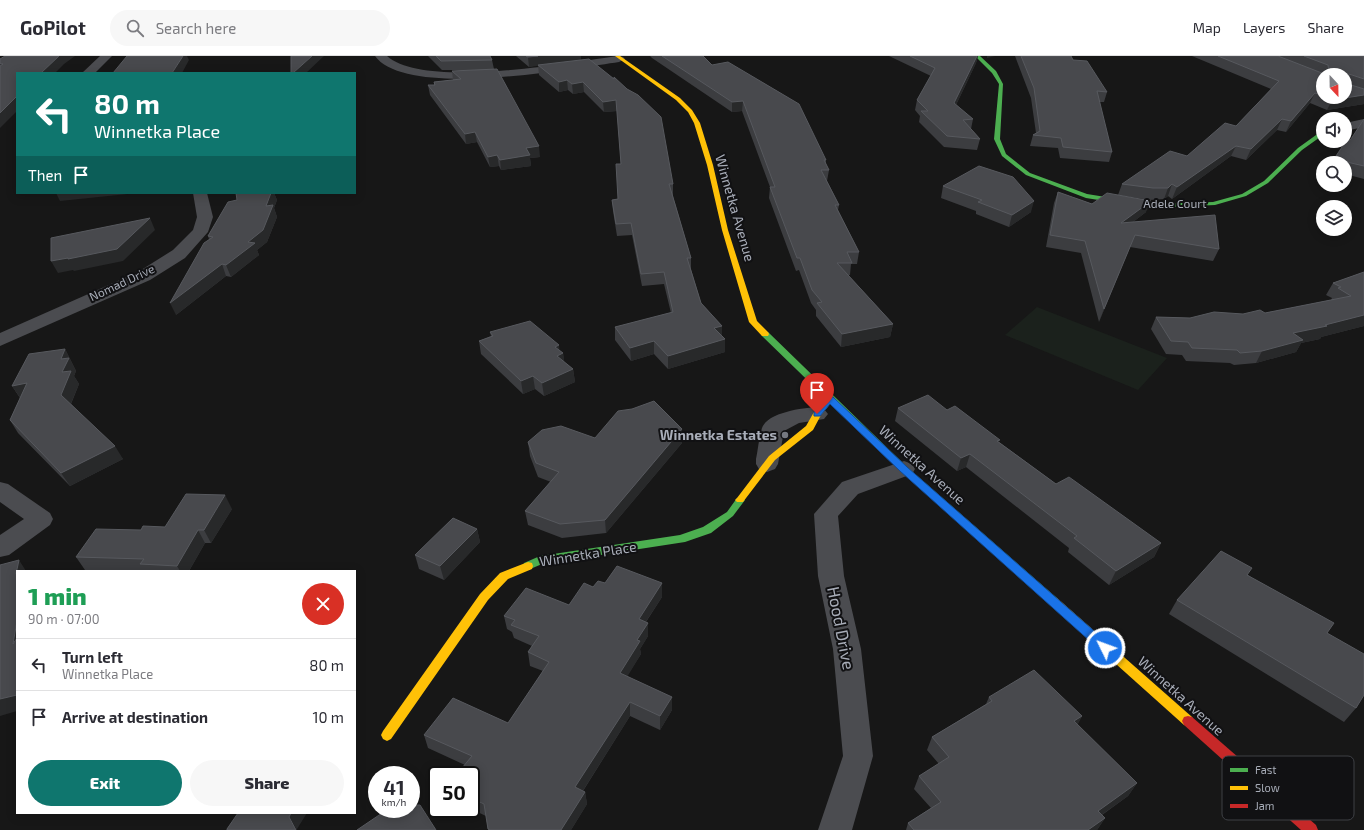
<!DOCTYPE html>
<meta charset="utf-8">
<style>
:root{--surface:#fff;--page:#f7f7f7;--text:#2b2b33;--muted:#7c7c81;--line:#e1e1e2;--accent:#0f766e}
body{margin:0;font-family:"Exo 2",sans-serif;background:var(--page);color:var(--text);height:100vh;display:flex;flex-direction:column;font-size:15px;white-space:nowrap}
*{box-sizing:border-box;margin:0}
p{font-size:13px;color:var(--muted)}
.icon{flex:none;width:22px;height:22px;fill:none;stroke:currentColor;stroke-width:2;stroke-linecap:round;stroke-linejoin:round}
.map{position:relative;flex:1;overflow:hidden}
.panel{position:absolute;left:16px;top:514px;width:340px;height:244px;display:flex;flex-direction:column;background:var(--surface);border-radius:0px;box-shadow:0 2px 10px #0003}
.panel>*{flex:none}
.banner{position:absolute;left:16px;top:16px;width:340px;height:122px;border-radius:0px;box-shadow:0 2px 10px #0003;background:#0f766e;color:#fff;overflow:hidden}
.needle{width:26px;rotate:158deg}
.tools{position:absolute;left:1316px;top:12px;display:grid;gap:8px}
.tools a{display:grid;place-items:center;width:36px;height:36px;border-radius:50%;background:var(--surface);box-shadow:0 2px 10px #0003;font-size:20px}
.speed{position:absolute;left:368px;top:710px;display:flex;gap:8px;font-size:20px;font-weight:700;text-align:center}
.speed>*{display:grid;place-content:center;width:52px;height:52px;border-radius:50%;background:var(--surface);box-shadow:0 2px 10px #0003;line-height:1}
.speed small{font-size:10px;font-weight:400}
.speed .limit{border:2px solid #111;border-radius:6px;background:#fff;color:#111}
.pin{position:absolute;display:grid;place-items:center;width:34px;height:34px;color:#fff;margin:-41px -17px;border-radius:50% 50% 50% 0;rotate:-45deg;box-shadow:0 0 4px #0007}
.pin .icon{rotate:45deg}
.me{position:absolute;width:44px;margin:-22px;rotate:312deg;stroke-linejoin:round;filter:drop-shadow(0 0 3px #0008)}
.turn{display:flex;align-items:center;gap:14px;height:84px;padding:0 12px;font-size:18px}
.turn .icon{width:52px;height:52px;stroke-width:2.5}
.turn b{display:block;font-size:28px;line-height:34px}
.then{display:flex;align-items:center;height:38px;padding:0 12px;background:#0003;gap:8px;font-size:15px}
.round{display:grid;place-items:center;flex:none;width:42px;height:42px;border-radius:21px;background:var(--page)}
.overview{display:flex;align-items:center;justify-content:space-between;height:68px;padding:0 12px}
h1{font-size:24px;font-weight:800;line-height:30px;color:#1e9e55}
.button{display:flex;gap:8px;margin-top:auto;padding:8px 12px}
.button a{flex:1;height:46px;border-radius:24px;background:var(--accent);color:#fff;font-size:16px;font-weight:800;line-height:46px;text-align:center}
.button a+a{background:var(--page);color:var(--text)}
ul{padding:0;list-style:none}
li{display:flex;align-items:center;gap:12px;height:52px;padding:0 12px;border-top:1px solid var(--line)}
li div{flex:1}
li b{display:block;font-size:15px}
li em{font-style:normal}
header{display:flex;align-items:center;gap:24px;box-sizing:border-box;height:56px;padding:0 20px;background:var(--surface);border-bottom:1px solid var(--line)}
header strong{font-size:19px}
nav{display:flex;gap:22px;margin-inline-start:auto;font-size:14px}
.search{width:280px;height:36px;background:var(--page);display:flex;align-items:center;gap:10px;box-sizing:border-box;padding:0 14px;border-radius:22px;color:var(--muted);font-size:15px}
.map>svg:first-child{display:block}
.green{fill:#1b211c}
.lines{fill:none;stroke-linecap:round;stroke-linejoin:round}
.street{fill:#4b4c50;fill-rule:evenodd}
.fast{fill:#4caf50;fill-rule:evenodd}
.slow{fill:#ffc107;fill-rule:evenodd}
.jam{fill:#c62828;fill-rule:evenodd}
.wall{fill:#3c3d40;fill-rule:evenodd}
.shaded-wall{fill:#28292a}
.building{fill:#48494d;stroke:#57595e}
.route{fill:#1a73e8;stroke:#114b97}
.poi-dot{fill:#757880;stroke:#111113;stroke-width:1.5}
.labels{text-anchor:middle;stroke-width:4;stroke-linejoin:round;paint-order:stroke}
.far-street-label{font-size:12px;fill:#a8adb8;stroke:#111113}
.street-label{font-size:14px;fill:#a8adb8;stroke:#111113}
.poi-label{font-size:14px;font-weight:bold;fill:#a8adb8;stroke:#111113;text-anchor:end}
.near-street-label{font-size:17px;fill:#a8adb8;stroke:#111113}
.key{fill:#111113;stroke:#3e4045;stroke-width:1}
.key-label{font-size:11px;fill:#a8adb8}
</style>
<header>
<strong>GoPilot</strong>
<div class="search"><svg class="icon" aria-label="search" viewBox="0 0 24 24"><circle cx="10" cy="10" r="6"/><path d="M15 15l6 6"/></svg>Search here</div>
<nav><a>Map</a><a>Layers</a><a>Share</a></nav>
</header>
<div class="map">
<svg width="1364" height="774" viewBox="0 0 1364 774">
<rect width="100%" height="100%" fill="#171717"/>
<!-- green -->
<polygon class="green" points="1037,251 1167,302 1138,334 1005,279"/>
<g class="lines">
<!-- street -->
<g class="street">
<polygon points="100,0 112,0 95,17 82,17"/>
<path d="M375,0h12c37,33 181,7 230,0l6,1 2,2 -6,3c-48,7 -213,37 -244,-6z"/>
<polygon points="1364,63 1364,71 1345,75 1345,67"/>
<polygon points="193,137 207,137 213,161 208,176 185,202 150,224 0,290 0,277 138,216 173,194 193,174 197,161"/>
<path d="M817,351l7,2 4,5 -4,5 -25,4 -15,8 -6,33 -3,5 -8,3 -8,-3 -3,-5v-5c2,-9 3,-22 6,-31 6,-16 41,-20 55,-21z"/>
<polygon points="904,405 912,408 915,413 912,418 858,438 838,460 844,520 861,593 873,700 852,774 818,774 843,700 833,593 818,520 814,458 842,426"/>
<polygon points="0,426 8,428 50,457 53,463 50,469 9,499 0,501 0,479 24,463 0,446"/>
</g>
<!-- fast -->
<g class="fast">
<polygon points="975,0 980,0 996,15 1003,28 1000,83 1006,98 1030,117 1087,138 1149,148 1213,146 1242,138 1264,125 1298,92 1323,74 1323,79 1302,94 1268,127 1246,140 1215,149 1149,152 1086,142 1026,119 1002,100 994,83 999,28 992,17"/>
<polygon points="762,276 768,276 907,411 1057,542 1058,545 1057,548 1053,549 1049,548 901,415 762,280 761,278"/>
<polygon points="740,441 743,442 745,444 733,460 711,477 685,486 542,508 528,514 524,513 523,510 524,507 540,500 680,479 703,471 727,456 737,442"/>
</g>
<!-- slow -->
<g class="slow">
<polygon points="615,0 620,0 680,42 692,54 700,67 713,109 728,174 757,265 768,276 769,278 768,280 762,280 749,266 722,174 707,109 694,67 688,56 676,44"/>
<polygon points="830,340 834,343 821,359 813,374 775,404 743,446 737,446 735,444 737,442 769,400 806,370 814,356 827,341"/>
<polygon points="528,506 532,507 533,510 532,513 508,523 488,544 391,683 387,685 383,683 381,679 383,675 480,538 500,517"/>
<polygon points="1053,541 1057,542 1192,661 1194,665 1192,669 1188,670 1184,669 1049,548 1048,545 1049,542"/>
</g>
<!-- jam -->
<polygon class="jam" points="1188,660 1192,661 1316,769 1318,774 1301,774 1184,669 1182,665 1184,661"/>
</g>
<!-- wall -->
<g class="wall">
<polygon points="428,0 490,0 492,4 494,13 540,101 530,102 531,110 501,114 499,110 490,111 477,86 466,88 430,39 428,29 434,29 434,26 453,24 452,15 477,14 442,14"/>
<polygon points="516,0 581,0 581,4 673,128 673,140 691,202 691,213 701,247 722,270 722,280 725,283 725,296 668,313 654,298 631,305 615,284 615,271 671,257 664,228 642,230 632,179 617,180 613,155 612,144 618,143 621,108 617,55 604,56 584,36 573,38 568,34 559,36 539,19 538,9 529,11"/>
<polygon points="650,0 703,0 712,9 826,104 826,108 829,114 827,125 839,149 838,154 859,196 857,208 851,208 850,219 848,219 893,268 890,281 841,291 816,260 816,254 811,247 799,214 796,215 769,142 770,131 742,55 732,56 652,2"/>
<polygon points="889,0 978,0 976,7 956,49 973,63 971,73 980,83 977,94 944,91 919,66 920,60 915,54 917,44 931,20"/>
<polygon points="1015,0 1071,0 1073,4 1107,36 1104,46 1099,46 1112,96 1109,106 1060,102 1058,92 1030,90 1033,79 1036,77 1031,42"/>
<path d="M1192,0h172v48l-37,6 -17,-7 -24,29 -9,-2 -31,30 -15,-4 -59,43 -4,-3 -4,3 -15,1 -31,-5 4,-11 65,-28 49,-30 35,-37zM1323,19l22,22h-22z"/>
<polygon points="1364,63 1364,123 1345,118 1345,107 1333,107 1334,103 1351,83"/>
<polygon points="943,130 1031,156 1009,171 976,158 976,155 941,142"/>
<polygon points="1058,136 1092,148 1146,156 1133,166 1219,193 1213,205 1130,191 1099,266 1081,197 1046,191 1054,147"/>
<polygon points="236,137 274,137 277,144 274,152 277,161 267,186 257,194 259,199 231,221 226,220 176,259 209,183 208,180 237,144"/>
<polygon points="1364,216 1364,270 1321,281 1320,283 1301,287 1296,296 1256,307 1234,309 1230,307 1186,305 1182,299 1166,298 1151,273 1156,261 1190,262 1243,258 1265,257 1331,244 1332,242 1326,239 1333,227"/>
<polygon points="490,276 560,295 563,297 564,306 573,313 575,326 544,340 535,333 523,338 481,298 479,285 491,280"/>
<polygon points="65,293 76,315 74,320 79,328 71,348 123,403 70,430 18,377 10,364 20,342 12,330"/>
<polygon points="898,352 947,354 999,386 1056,428 1161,487 1154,501 1109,529 1068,496 1069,492 966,411 957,415 895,365"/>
<polygon points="595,382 682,387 606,477 562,482 528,469 525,455 551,426 538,421 530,400 528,386"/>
<polygon points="232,453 211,487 205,487 189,515 108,515 85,514 76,501 141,474 165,471"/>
<polygon points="477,473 480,486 444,524 419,513 415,499"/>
<polygon points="1248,519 1327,577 1356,652 1344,666 1169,558 1177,544"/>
<polygon points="605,527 662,527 662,541 646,566 648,567 648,580 640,593 641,598 627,620 672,654 660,674 630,660 583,735 585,736 587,748 571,774 488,774 486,760 471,753 471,719 464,719 462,712 465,709 428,692 424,679 508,667 543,615 530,610 528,596 532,590 514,582 512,576 507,573 504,560 569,549 593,531"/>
<polygon points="989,641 1082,660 1077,669 1137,727 1128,740 1102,759 1105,762 1097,774 906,774 908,767 931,752 914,733 919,720 939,708 927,694 932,681 986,648"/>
</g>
<!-- shaded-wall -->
<g class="shaded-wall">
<polygon points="59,0 75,0 64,8 55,17 41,17"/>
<polygon points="183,0 187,0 189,4 182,17 172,17"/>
<polygon points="312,0 324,0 306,17 293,17"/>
<polygon points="538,0 581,0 581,4 529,11 528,1"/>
<polygon points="977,0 978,0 976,7 952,57 954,47"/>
<polygon points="987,0 995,0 987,2"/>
<polygon points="567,24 568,34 559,36 559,26"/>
<polygon points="583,26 584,36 573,38 572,28"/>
<polygon points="1315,37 1310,47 1286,76 1291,65"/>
<polygon points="1364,39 1364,48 1327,54 1332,44"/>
<polygon points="17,40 17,55 0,72 0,57"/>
<polygon points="616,44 617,55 604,56 603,46"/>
<polygon points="743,45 742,55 732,56 732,46"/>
<polygon points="1282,63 1277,74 1246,104 1251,93"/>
<polygon points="475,76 477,86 466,88 465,78"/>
<polygon points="539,90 540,101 530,102 531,110 501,114 500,104 526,92"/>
<polygon points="1236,90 1231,100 1172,143 1177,131"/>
<polygon points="497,99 499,110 490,111 488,101"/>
<polygon points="1172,128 1168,140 1164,143 1168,132"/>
<polygon points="56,137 137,137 60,145"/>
<polygon points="271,137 274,137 277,144 274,152 277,161 267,186 257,194 259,199 231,221 226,209 248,186 266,150"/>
<polygon points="1034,145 1031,156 1009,171 1012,159"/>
<polygon points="1151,145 1146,156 1116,179 1121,167"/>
<polygon points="150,162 155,174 123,205 74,215 73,214 58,217 51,205"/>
<polygon points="1135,179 1130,191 1099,266 1104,253"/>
<polygon points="222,208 226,220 176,259 170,247"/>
<polygon points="1364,259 1364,270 1321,281 1320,283 1301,287 1296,296 1256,307 1262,295 1293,277"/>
<polygon points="893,268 890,281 841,291 842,278"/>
<polygon points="722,270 722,282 714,272"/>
<polygon points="725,283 725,296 668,313 668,300"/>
<polygon points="654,285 654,298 631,305 630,292"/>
<polygon points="559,289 560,299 563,297 565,310 558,303 555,291"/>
<polygon points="65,293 76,315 74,320 79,328 69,352 61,339 62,316 61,303"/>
<polygon points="573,313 575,326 544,340 542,327"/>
<polygon points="533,320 535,333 523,338 521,325"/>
<polygon points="27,327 21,343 12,330"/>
<polygon points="682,373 682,387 606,477 605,464"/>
<polygon points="115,390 123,403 70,430 61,417"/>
<polygon points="970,398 966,411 957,415 961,402"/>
<polygon points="225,439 232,453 211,487 204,474"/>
<polygon points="477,473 480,486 444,524 440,510"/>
<polygon points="198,474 205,487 189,515 180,515 177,510"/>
<polygon points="1161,487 1154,501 1109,529 1116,515"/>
<polygon points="19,504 26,515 17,515 17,520 16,518"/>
<polygon points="662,527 662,541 639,576 639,563"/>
<polygon points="17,565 17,593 13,588"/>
<polygon points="648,567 648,580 640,593 641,598 621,631 620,617 637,584"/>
<polygon points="17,639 17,655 0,660 0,643"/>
<polygon points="672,641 672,654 660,674 660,660"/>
<polygon points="630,646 630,660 577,744 575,731"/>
<polygon points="1082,660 1075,674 1074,665"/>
<polygon points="1137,727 1128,740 1090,767 1098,755"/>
<polygon points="585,736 587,748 571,774 561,774"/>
<polygon points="291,757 307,757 297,773 297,774 289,761"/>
<polygon points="1105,762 1097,774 1088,774"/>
</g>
<!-- building -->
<g class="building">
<polygon points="5,0 59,0 41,17 17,17 17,40 0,57 0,10 3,8 0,8 0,3"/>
<polygon points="127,0 183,0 172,17 113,17"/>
<polygon points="291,0 312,0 293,17 291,17"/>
<polygon points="436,0 490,0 492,4 441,5"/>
<polygon points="526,0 538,0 528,1"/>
<polygon points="662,0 703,0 712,9 728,6 799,48 826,104 824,104 829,114 821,114 839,149 835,149 859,196 847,196 852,207 837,207 893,268 842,278 817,247 822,246 812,234 800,202 797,202 770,131 775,131 743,45 732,46"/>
<polygon points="910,0 977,0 954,47 973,63 963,64 980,83 947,80 921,55 928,55 917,44 935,12"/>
<polygon points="1021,0 1071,0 1073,4 1087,5 1107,36 1097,35 1112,96 1063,91 1061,82 1033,79 1040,75 1034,32"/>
<polygon points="1218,0 1278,0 1327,19 1329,17 1328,9 1304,0 1364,0 1364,23 1349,18 1348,28 1364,33 1364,39 1332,44 1325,41 1345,41 1345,19 1323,19 1323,40 1315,37 1291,65 1282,63 1251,93 1236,90 1177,131 1172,128 1168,132 1153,132 1122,128 1170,95 1187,100 1225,67 1236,70 1279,25"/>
<polygon points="589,3 614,23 614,21 627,33 638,39 661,61 673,128 669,128 691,202 687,202 701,247 722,270 714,272 725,283 668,300 654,285 630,292 615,271 673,256 664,216 641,218 631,167 616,168 612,144 618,143 616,108 621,108 616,44 603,46 583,26 572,28 567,24 559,26 538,9"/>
<polygon points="497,13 539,90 526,92 530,99 500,104 497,99 488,101 475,76 465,78 428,29 435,29 434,26 461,23 452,15"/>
<polygon points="1364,63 1364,110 1334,103 1344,88 1351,83"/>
<polygon points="979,110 1013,121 1034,145 1012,159 978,146 982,144 943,130"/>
<polygon points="1058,136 1092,148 1107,137 1151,145 1121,167 1215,159 1219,193 1135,179 1104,253 1085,185 1050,179"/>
<polygon points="236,137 271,137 266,150 273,149 263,174 248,186 255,187 226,209 222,208 170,247 204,187 213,181 208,180 228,146 237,144"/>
<polygon points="150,162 117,193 68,203 68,202 51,205 51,182"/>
<polygon points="1364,216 1364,259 1325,269 1327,270 1293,277 1303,284 1262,295 1240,297 1237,294 1192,292 1188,286 1171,285 1156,261 1190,262 1214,256 1243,258 1260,254 1265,257 1351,240 1338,232 1341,231 1333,227"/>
<polygon points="530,265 559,289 555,291 563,297 557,300 573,313 542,327 533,320 521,325 479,285 493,280 490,276"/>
<polygon points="65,293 61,303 69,302 62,316 71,315 61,339 115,390 61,417 10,364 27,327 12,330 29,298"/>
<polygon points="928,339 947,354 955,350 1000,384 997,385 1056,428 1069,421 1161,487 1116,515 1074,482 1077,480 970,398 961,402 898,352"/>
<polygon points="654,345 682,373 605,464 560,468 525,455 559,416 536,407 528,386 542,374 561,370 595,382 618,355 632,353"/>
<polygon points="186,438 225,439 204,474 198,474 177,510 140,508 144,503 76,501 96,473 141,474 143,470 165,471"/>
<polygon points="453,462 477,473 440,510 415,499"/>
<polygon points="1221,495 1252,512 1247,519 1334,567 1327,577 1364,598 1364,639 1356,652 1177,544"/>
<polygon points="19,504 16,518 17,518 17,565 13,588 17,582 17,639 0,643 0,509"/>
<polygon points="617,510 662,527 639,563 648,567 637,584 640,585 620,617 672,641 660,660 630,646 575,731 585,736 561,774 490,774 488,773 484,748 471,742 471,722 474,718 462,712 472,700 424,679 453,642 508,667 549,606 528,596 539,580 511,569 515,564 504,560 526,532 569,549 584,527 593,531 598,525 605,527"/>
<polygon points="1034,614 1082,660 1074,665 1137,727 1098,755 1105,762 1088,774 914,774 908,767 941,746 919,720 949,701 932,681 992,645 989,641"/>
<polygon points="411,746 414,749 420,749 436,774 357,774 388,753 411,753"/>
<polygon points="238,757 291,757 289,761 296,774 227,774 227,773"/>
</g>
<!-- route -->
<polygon class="route" points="830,340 833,341 907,411 1109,588 1111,592 1109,595 1105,596 1101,595 900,415 830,348 820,360 814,360 814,356 827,341"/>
<!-- markers -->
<circle class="poi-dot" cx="785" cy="379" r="4"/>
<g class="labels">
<!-- far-street labels -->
<g class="far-street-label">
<text x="1175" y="152">Adele Court</text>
<text transform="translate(122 227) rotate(-25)" y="4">Nomad Drive</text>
</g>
<!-- street labels -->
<g class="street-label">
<text transform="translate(735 152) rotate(74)" y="5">Winnetka Avenue</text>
<text transform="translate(922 409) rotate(42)" y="5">Winnetka Avenue</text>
<text transform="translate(588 498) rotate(-9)" y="5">Winnetka Place</text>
<text transform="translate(1181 640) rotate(42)" y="5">Winnetka Avenue</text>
</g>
<!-- poi labels -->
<g class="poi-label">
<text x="777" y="384">Winnetka Estates</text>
</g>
<!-- near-street labels -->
<g class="near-street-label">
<text transform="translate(841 572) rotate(79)" y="6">Hood Drive</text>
</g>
</g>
<!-- legend -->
<rect x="1222" y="700" width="132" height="64" rx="6" class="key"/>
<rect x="1230" y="712" width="18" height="4" fill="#4caf50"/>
<rect x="1230" y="730" width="18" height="4" fill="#ffc107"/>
<rect x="1230" y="748" width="18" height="4" fill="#c62828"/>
<g class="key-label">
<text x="1255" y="718">Fast</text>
<text x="1255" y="736">Slow</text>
<text x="1255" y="754">Jam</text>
</g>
</svg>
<div class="tools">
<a><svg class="needle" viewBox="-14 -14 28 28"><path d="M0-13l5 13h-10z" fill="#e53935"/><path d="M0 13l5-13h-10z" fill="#7c7c81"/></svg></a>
<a><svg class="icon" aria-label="sound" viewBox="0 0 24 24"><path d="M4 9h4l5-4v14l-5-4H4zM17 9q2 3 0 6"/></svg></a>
<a><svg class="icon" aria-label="search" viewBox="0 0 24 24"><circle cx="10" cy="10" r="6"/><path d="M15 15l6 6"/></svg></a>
<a><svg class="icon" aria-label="layers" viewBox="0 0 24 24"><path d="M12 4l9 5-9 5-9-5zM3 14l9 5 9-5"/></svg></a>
</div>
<div class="speed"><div>41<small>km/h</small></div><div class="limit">50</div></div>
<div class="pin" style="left:817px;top:358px;background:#d93025"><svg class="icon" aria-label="arrive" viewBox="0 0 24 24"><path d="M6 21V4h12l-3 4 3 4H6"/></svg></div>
<svg class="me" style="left:1105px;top:592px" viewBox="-20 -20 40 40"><circle r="17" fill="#1a73e8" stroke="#fff" stroke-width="3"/><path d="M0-11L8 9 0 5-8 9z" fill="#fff"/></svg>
<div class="banner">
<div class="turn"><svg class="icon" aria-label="left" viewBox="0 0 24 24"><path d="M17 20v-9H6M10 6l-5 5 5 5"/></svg><div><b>80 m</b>Winnetka Place</div></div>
<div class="then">Then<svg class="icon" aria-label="arrive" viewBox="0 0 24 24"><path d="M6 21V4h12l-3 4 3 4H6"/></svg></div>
</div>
<section class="panel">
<div class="overview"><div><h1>1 min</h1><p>90 m · 07:00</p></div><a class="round" style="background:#d93025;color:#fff"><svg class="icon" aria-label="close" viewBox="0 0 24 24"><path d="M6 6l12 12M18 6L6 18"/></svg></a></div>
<ul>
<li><svg class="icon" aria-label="left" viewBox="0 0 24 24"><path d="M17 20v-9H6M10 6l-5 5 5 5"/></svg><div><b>Turn left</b><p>Winnetka Place</p></div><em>80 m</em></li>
<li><svg class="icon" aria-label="arrive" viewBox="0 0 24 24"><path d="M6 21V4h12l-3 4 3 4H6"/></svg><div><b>Arrive at destination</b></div><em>10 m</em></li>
</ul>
<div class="button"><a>Exit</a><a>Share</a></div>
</section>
</div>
